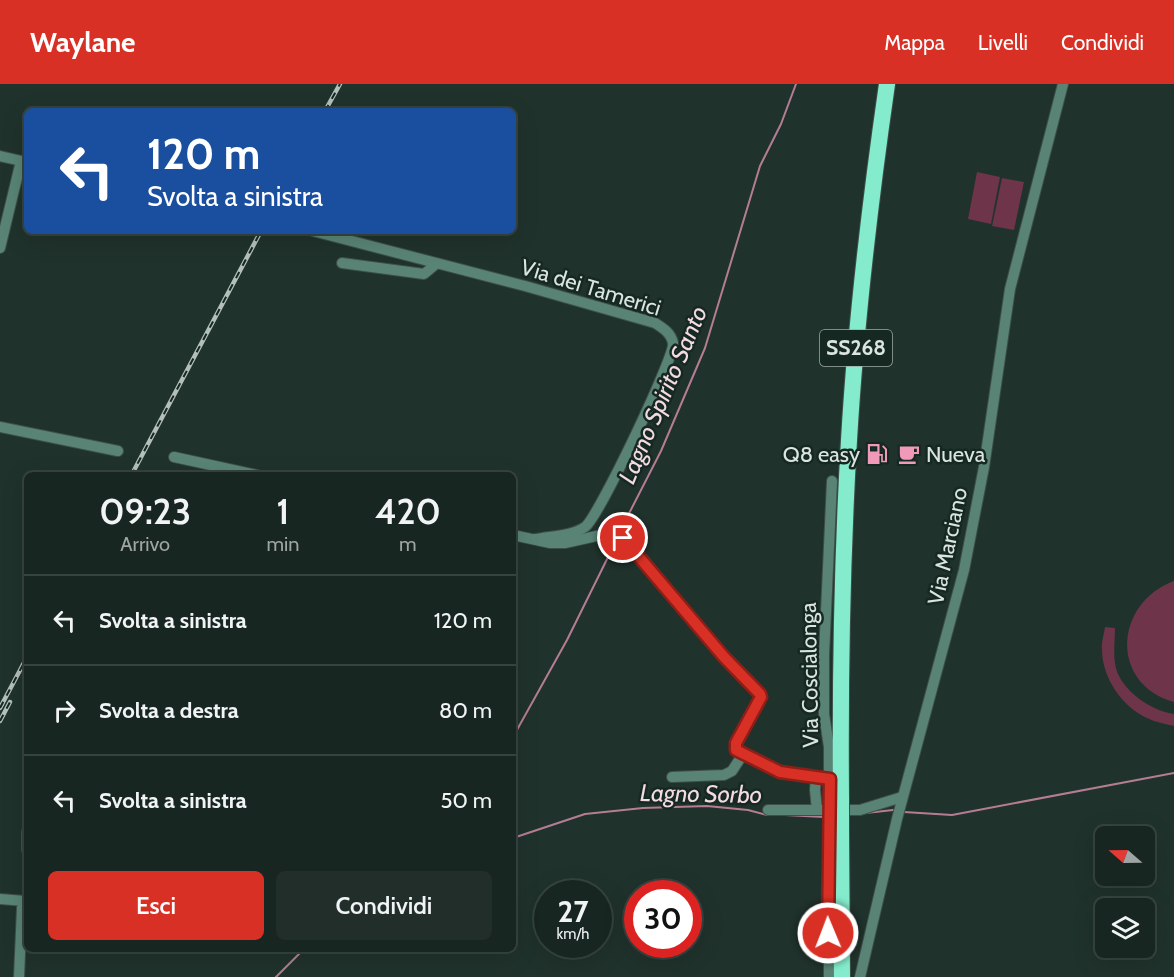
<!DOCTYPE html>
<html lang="it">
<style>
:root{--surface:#182621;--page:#212e2a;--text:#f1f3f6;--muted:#9fa5a5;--line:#36433f;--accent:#d93025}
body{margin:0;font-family:Cabin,sans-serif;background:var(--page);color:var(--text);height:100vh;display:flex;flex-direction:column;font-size:22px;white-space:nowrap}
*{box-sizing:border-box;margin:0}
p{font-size:20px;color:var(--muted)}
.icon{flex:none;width:33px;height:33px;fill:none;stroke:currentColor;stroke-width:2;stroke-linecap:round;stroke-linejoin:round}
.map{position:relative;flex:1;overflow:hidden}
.details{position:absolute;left:24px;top:388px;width:492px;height:480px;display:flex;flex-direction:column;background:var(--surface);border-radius:9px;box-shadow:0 6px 24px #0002,0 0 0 2px var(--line)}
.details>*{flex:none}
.top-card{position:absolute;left:24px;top:24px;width:492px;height:126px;border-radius:9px;box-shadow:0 6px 24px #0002,0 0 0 2px var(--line);background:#1a4fa0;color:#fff;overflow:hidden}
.needle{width:39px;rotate:290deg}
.tools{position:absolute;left:1095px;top:742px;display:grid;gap:12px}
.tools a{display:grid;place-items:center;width:60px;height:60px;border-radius:9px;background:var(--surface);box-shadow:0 6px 24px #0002,0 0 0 2px var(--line);font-size:30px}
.speed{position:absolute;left:534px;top:796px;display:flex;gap:12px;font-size:30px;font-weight:700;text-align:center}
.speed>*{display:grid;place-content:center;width:78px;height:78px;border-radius:50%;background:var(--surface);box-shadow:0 6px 24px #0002,0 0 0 2px var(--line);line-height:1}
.speed small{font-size:15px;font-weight:400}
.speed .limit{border:9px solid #d22;background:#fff;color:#111}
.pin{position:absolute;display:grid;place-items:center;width:51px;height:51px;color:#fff;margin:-26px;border:3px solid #fff;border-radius:50%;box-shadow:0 2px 6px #0007}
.me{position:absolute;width:66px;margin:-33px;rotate:359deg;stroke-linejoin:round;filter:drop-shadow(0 0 4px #0008)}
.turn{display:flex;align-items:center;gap:21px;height:126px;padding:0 24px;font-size:27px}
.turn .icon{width:78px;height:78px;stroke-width:2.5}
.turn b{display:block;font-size:42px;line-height:51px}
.eta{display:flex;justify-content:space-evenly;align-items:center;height:102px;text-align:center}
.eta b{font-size:36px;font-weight:600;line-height:42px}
.cta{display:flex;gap:12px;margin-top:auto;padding:12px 24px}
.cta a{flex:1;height:69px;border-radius:9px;background:var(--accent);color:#fff;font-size:24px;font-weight:600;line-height:69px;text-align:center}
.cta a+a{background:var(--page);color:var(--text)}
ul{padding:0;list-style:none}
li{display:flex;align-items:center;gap:18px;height:90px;padding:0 24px;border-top:2px solid var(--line)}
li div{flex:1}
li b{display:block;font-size:22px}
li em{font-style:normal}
header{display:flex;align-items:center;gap:36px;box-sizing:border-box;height:84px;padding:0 30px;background:var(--accent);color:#fff}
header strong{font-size:28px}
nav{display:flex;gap:33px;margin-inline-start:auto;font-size:21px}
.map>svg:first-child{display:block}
.green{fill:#6d344a}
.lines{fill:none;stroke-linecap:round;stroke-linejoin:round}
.stream{stroke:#b57d93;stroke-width:2}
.minor-casing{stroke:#3e4f49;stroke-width:12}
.trunk-casing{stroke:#3e4f49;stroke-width:18}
.minor{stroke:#598475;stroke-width:10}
.trunk{stroke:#84eccc;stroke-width:16}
.rail-casing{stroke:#b3bfbb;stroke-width:4.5}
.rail{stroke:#162822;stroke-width:2;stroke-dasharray:7;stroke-linecap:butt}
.minor-bridge-casing{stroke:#3e4f49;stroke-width:12;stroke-linecap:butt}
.trunk-bridge-casing{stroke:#3e4f49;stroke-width:18;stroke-linecap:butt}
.minor-bridge{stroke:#598475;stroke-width:10}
.trunk-bridge{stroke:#84eccc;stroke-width:16}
.route-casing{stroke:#8d1f18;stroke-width:15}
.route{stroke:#d93025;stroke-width:10}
.labels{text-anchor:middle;stroke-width:5;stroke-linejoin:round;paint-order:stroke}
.shield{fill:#162822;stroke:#9faca8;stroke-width:1.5}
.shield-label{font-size:21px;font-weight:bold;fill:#dae5e1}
.street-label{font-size:22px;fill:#dae5e1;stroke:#162822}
.poi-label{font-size:22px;fill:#dae5e1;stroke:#162822;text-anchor:end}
.water-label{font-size:24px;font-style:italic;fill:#f4dbe2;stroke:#162822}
</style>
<header>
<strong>Waylane</strong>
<nav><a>Mappa</a><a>Livelli</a><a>Condividi</a></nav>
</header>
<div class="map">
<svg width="1174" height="893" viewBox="0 0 1174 893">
<rect width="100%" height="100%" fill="#20322c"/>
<!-- green -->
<g class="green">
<polygon points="977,88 1000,93 991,140 968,135"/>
<polygon points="1002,94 1024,98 1014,146 992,142"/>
<path d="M1174,497v121c-65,-18 -60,-99 0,-121z"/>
<path d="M1105,543l10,1c0,14 -3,33 3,46 10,21 35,37 56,40v12c-9,-2 -19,-4 -27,-8 -25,-11 -45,-41 -45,-68 -1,-7 2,-16 3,-23z"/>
</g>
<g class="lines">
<!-- stream -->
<g class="stream">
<polyline points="619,449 661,367 705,264 760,82 781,40 796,0"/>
<polyline points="513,653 567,556 616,457"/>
<polyline points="904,728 952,731 1174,689"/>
<polyline points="866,729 893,726"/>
<polyline points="785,731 824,733"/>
<polyline points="513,754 585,730 643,724 707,722 748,726 767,731"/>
<polyline points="276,893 303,866"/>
</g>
<defs>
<g id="minor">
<polyline points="0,72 26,78"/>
<path d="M313,147l212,55 130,37c8,5 16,10 18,20 2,14 -75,175 -88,184 -13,9 -34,9 -49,12"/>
<polyline points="0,164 21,77"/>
<polyline points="342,179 424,190 436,180"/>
<polyline points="0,343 118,367"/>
<polyline points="174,373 261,392"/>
<polyline points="513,451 550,459 565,459 601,451 623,454 628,457 724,573 760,610 761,613 736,659 736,666 780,688 830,695"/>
<polyline points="672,693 724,691 732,687 743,670"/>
<polyline points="816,693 815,706 817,726"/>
<polyline points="829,710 829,663 824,630 824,571 832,397"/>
<polyline points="768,726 860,726 902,713"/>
<polyline points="829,743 829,893"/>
<polyline points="27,748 27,766"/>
<polyline points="0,815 25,817"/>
<polyline points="19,893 22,824 27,814"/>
<polyline points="860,893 897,735 964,486 984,383 1010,205 1063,0"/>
</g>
<g id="trunk">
<path d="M841,714c-1,-120 1,-239 8,-358 7,-119 21,-238 38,-356"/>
<polyline points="841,744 842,893"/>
</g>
</defs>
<!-- minor casing -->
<use href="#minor" class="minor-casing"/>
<!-- trunk casing -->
<use href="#trunk" class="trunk-casing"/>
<!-- minor -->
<use href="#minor" class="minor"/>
<!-- trunk -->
<use href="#trunk" class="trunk"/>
<defs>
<g id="rail">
<polyline points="325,27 340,0"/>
<polyline points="131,392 261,147"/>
<polyline points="0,624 27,573"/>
<polyline points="0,637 10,618"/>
</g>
</defs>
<!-- rail casing -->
<use href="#rail" class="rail-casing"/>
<!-- rail -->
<use href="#rail" class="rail"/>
<defs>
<polyline id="minor-bridge" points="829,743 829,710"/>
<polyline id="trunk-bridge" points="841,714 841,744"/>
</defs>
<!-- minor-bridge casing -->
<use href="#minor-bridge" class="minor-bridge-casing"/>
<!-- trunk-bridge casing -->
<use href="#trunk-bridge" class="trunk-bridge-casing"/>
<!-- minor-bridge -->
<use href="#minor-bridge" class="minor-bridge"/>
<!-- trunk-bridge -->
<use href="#trunk-bridge" class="trunk-bridge"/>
</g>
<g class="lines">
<defs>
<polyline id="route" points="623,454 724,573 760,610 761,613 736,659 736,666 780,688 830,695 828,849"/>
</defs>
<!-- route casing -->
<use href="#route" class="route-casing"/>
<!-- route -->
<use href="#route" class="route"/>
</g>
<!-- icons -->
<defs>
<symbol id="fuel-bare" viewBox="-9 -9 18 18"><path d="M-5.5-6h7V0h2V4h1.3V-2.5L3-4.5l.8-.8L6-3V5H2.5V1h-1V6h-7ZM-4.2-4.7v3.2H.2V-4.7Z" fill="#ef9ab8" stroke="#162822" stroke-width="2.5" paint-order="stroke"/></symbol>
<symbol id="cafe-bare" viewBox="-9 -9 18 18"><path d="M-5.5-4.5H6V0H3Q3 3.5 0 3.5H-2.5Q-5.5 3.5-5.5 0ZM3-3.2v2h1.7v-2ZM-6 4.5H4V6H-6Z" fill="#ef9ab8" stroke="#162822" stroke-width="2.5" paint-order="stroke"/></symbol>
</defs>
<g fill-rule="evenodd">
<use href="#fuel-bare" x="862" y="355" width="30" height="30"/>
<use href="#cafe-bare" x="894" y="355" width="30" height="30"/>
</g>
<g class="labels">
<!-- shield labels -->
<rect class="shield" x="820" y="246" width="72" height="36" rx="4.5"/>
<g class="shield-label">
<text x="856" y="271">SS268</text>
</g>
<!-- street labels -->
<g class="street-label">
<text transform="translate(591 203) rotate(17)" y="8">Via dei Tamerici</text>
<text transform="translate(947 462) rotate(-78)" y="8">Via Marciano</text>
<text transform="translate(809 591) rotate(-91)" y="8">Via Coscialonga</text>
</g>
<!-- poi labels -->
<g class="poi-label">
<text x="860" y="378">Q8 easy</text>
<text x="926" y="378" text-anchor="start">Nueva</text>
</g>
<!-- water labels -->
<g class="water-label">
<text transform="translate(663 311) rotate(-67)" y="8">Lagno Spirito Santo</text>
<text transform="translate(701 710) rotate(1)" y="8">Lagno Sorbo</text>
</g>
</g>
</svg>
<div class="tools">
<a><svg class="needle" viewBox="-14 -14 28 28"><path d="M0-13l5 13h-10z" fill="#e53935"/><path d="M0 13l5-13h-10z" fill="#9fa5a5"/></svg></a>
<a><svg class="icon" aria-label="layers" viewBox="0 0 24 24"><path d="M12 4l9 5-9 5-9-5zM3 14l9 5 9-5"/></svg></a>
</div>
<div class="speed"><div>27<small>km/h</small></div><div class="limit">30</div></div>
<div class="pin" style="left:623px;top:454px;background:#d93025"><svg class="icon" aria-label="arrive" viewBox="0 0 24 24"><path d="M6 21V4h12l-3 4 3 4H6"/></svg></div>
<svg class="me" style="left:828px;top:849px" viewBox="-20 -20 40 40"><circle r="17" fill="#d93025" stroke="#fff" stroke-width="3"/><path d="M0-11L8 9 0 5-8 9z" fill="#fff"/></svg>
<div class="top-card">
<div class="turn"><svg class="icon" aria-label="left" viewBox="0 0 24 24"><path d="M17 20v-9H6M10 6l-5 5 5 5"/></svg><div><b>120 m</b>Svolta a sinistra</div></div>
</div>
<section class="details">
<div class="eta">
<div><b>09:23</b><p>Arrivo</p></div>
<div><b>1</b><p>min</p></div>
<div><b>420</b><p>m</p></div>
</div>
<ul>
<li><svg class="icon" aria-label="left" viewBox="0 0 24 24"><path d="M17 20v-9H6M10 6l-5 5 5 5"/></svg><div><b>Svolta a sinistra</b></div><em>120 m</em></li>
<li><svg class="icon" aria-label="right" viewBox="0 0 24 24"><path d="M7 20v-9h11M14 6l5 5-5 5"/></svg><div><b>Svolta a destra</b></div><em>80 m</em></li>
<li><svg class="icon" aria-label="left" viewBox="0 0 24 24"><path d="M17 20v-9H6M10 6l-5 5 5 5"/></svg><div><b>Svolta a sinistra</b></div><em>50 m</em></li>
</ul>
<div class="cta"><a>Esci</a><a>Condividi</a></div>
</section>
</div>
